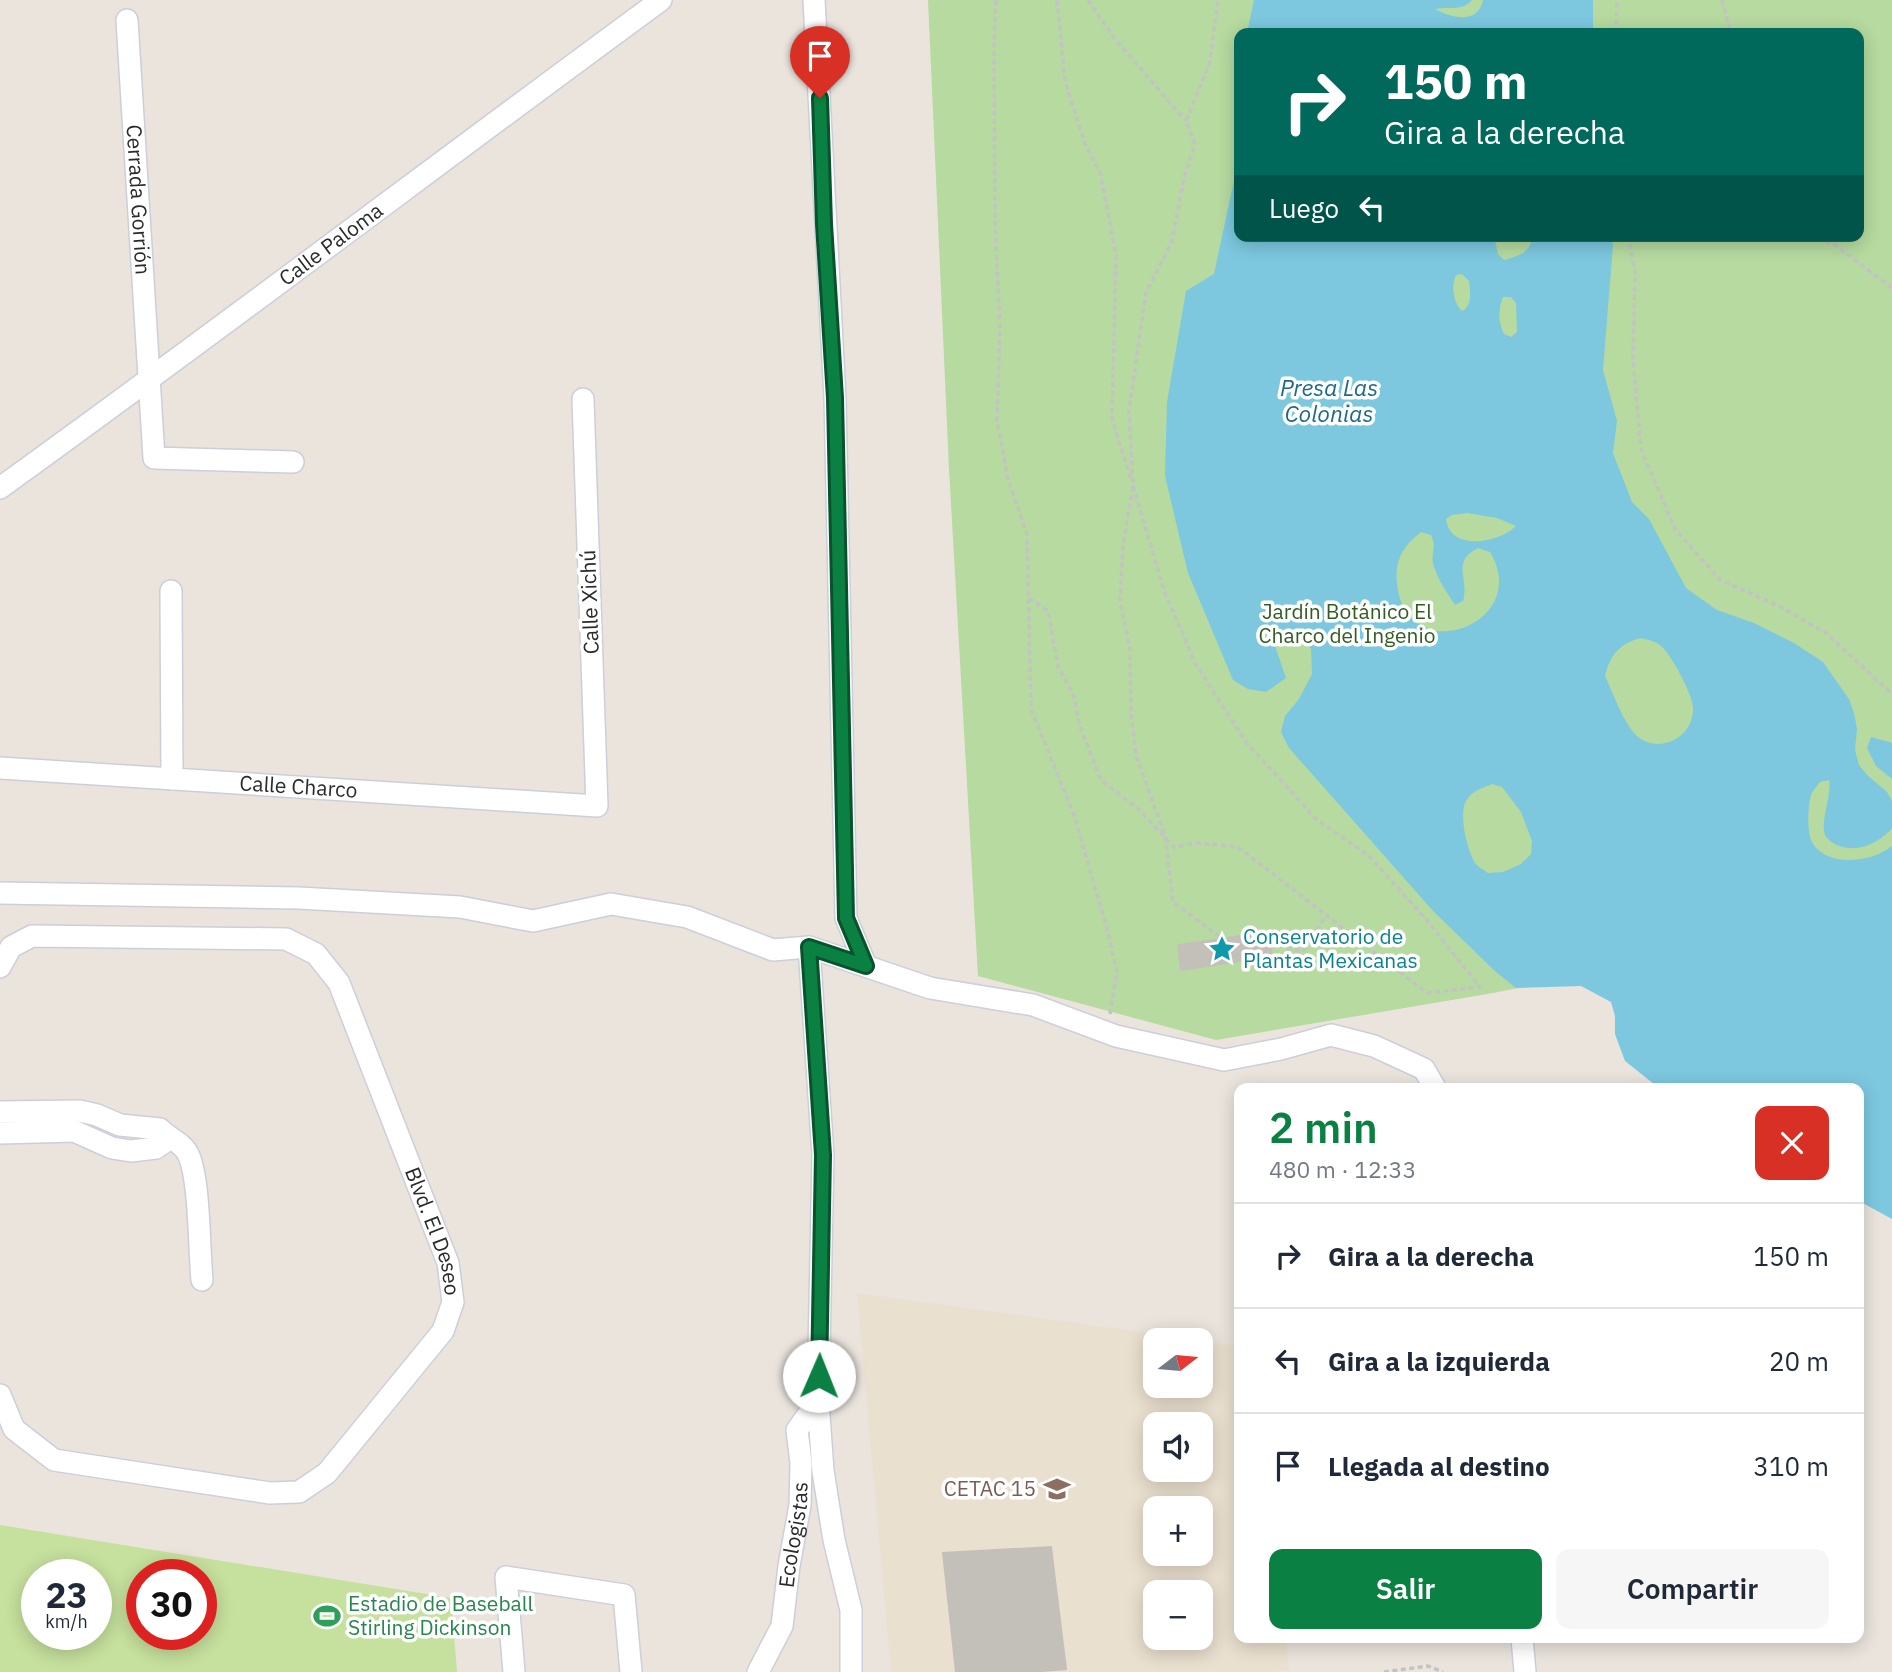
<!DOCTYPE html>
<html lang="es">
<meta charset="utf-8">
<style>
:root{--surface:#fff;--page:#f6f6f7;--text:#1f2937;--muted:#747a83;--line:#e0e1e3;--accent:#0b8043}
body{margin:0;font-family:"IBM Plex Sans",sans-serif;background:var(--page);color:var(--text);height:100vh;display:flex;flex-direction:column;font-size:26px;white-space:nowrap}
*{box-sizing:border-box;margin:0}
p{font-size:23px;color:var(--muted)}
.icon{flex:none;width:38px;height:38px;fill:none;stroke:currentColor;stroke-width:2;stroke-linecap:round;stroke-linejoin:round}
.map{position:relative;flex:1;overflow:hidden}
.details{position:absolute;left:1234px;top:1083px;width:630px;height:560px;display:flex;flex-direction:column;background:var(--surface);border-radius:14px;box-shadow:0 4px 18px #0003}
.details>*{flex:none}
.guide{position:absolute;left:1234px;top:28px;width:630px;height:214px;border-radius:14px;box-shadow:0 4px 18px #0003;background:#00695c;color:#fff;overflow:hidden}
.needle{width:46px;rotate:74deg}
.controls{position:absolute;left:1143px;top:1328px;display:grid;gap:14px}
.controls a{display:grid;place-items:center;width:70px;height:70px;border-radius:14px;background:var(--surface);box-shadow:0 4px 18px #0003;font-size:35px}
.speed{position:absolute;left:21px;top:1559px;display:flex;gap:14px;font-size:35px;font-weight:700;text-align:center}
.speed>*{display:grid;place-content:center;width:91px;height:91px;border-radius:50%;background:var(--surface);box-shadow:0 4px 18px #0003;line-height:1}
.speed small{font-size:18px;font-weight:400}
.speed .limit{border:10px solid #d22;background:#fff;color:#111}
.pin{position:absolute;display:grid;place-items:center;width:60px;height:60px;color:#fff;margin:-72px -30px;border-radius:50% 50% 50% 0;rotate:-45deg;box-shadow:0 0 7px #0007}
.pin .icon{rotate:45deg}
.me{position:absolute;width:77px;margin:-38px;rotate:1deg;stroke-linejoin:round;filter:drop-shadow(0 0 5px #0008)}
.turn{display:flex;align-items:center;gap:24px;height:147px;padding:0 35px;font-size:32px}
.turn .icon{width:91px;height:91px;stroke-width:2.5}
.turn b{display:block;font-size:49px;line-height:60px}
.then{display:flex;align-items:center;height:66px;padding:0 35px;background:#0003;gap:14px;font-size:26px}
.round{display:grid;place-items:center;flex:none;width:74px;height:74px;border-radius:14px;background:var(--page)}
.overview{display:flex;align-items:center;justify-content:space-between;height:119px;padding:0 35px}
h1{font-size:42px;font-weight:600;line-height:52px;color:var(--accent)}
.cta{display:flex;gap:14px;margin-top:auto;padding:14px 35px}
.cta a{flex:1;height:80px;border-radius:14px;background:var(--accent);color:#fff;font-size:28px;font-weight:600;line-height:80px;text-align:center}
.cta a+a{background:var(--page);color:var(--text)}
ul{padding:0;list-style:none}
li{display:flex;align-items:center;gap:21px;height:105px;padding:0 35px;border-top:2px solid var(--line)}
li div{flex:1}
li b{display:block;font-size:26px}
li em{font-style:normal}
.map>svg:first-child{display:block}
.education{fill:#eae0cf;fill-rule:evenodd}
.green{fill:#b6daa0;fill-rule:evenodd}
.pitch{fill:#c6e09d;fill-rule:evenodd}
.water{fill:#7dc8df;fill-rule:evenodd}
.building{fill:#c3bfb9;stroke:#c5c0b7;stroke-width:2}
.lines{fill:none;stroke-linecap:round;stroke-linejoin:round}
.minor-casing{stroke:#cccfd9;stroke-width:24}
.path{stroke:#c3c3c3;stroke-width:3.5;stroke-dasharray:5 3.5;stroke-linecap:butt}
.minor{stroke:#fff;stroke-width:21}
.route-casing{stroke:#07532c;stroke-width:18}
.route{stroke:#0b8043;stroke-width:12}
.labels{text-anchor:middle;stroke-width:7;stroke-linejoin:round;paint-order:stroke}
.street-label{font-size:21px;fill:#2a2a2a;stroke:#fff}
.park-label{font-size:21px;fill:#315d23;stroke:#fff}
.culture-label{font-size:21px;fill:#0d838f;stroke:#fff;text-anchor:start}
.education-label{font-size:21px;fill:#785e54;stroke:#fff;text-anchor:end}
.leisure-label{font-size:21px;fill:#27864d;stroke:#fff;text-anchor:start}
.water-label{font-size:23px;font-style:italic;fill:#1e688a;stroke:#fff}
</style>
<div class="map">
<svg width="1892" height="1672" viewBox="0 0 1892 1672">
<rect width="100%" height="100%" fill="#eae4dd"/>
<!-- education -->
<path class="education" d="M857,1293l343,47h-45v46h45v-45l39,5v292h47l3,32 -20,2h-378zM1155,1424h45v46h-45zM1155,1508h45v46h-45zM1155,1592h45v46h-45z"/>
<!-- green -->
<path class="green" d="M928,0h964v901l-159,45 -240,47 -277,47 -238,-64 -29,-507zM1239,33h619v203h-619z"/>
<!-- pitch -->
<path class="pitch" d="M0,1525l451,73 6,74h-457zM37,1575h59v59h-59zM201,1575v59h-59v-59z"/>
<!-- water -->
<g class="water">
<path d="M1254,0h218c-10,12 -24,6 -37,9 16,9 43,16 48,-9h110v33h-77l-2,-4 -5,4h-262z"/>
<path d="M1239,168v68h255l4,18 6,6c15,-4 26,-7 29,-24h77l3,9 -10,125 14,51 -4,32 19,49 17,17 37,69 31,22 37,13 40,20 29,19 26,37 5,14 3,16 -2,21 4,15 8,10 20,17 5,9v28c-15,14 -34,25 -55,16 -3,-1 -10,-6 -12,-10 -5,-15 7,-39 4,-55l-9,2c-3,4 -7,8 -9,13 -3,12 -5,37 2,49 16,24 60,18 79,2v373l-33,-18 -1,-113h-199l-34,-27 -10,-27v-18l-4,-14 -30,-16 -65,2 -20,-16 -62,-60 -145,-164 -8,-16 4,-16 14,-17 13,-25 -1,-25 -10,-12 -14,-7 -28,1 16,15 11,32 -20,14 -18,-3 -15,-9 -45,-107 -23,-97 2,-74 19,-111 28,-17 22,-103zM1462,274l7,7c1,11 4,24 -7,30 -9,-9 -11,-24 -6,-36zM1503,297h8l5,6 1,29 -6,5 -7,-3c-6,-12 -6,-25 -1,-37zM1467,513l30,5 19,8c-17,17 -66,26 -70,-7l6,-4zM1421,532l10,3c6,13 0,16 2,28 4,16 13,28 22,42l8,-4c7,-22 -13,-39 15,-53l12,4c44,72 -85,120 -93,31 -3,-23 7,-38 24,-51zM1641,638c8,2 14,3 20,8 10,8 32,49 32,62 1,31 -37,48 -58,26 -12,-13 -22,-41 -30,-58 5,-21 15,-33 36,-38zM1492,784l10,3 19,25 11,29 -1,13 -10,10 -18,8 -15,1c-4,-3 -10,-6 -13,-10 -8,-14 -18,-52 -7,-65 6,-8 15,-10 24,-14z"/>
<polygon points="1871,737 1892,743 1892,779 1876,766 1867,748"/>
</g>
<!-- building -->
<g class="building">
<polygon points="1269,932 1272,956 1181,970 1178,945"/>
<polygon points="1051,1547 1066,1669 1030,1672 956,1672 943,1553"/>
</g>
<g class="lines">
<defs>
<g id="minor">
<polyline points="814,0 835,398 846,918 866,966"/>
<path id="s1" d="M127,20l27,438 139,4"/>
<path id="s2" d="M0,488c222,-160 440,-326 661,-488"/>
<polyline points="171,591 172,779"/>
<path id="s3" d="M0,768l597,38 -14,-407"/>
<polyline points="0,893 299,898 460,907 533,921 611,904 687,917 773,950 809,947 930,988 1033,1005 1116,1036 1224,1060 1281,1049 1331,1035 1374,1046 1424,1069 1435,1088"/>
<polyline points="809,947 823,1155 818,1401 823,1471 834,1540 851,1610 851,1672"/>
<path id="s4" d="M0,967l11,-20 21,-11 254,3 30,15 23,29 109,280 5,39 -10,29 -116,142 -28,19 -29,1 -216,-33 -40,-31 -14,-34"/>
<path d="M0,1112l80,-1 17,4 23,10 40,4c8,9 23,14 28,25 12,24 11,97 14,126"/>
<polyline points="0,1133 74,1131 112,1148 131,1151 156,1148 169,1139"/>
<polyline points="1522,1638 1525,1672"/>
<polyline points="514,1672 506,1577 624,1595 631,1672"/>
<path id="s5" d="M758,1672l24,-46 7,-60 11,-61 1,-42 -4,-33 21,-29"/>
</g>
</defs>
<!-- minor casing -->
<use href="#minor" class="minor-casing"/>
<!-- path -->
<g class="path">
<polyline points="996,0 994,45 995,224 1000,326 997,420 1008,480 1027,534 1031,709 1074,815 1107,929 1117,972 1110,1014"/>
<polyline points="1057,0 1065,81 1085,144 1100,172 1116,256 1112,419 1131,480"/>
<polyline points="1088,0 1114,38 1186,121"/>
<polyline points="1722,0 1731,33"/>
<polyline points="1616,33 1617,0"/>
<polyline points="1628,236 1635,271 1633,360 1641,449 1675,529 1720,580 1777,605 1826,633 1892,694"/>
<polyline points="1809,236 1835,245 1892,288"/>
<polyline points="1133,487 1123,544 1120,601 1130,649 1131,713 1136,755 1165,836 1173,902 1223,939"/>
<polyline points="1029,598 1048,611 1058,666 1074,697 1079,724 1101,780 1139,810 1174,847 1197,843 1238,847 1427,993 1480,987 1425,918 1369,856 1316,819 1246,742 1195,663 1164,590 1133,486 1129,410 1146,293 1172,241 1184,178 1195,144 1186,121 1210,62 1218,0"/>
<polyline points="1270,943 1302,952 1326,916"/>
<polyline points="1384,1672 1428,1666 1443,1672"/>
</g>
<!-- minor -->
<use href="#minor" class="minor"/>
</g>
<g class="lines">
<defs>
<polyline id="route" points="819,1376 823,1155 809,947 866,966 846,918 835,398 824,224 820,98"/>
</defs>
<!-- route casing -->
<use href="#route" class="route-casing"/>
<!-- route -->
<use href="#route" class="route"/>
</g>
<!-- icons -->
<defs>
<symbol id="sight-bare" viewBox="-9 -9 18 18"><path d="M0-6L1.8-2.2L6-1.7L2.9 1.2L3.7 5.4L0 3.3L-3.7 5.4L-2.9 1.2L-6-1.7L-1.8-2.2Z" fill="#0f9aa8" stroke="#fff" stroke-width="2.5" paint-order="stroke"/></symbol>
<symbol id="school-bare" viewBox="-9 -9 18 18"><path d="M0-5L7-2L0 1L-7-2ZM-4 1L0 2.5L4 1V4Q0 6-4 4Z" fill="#8d6e63" stroke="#fff" stroke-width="2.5" paint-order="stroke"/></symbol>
<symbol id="stadium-bare" viewBox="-9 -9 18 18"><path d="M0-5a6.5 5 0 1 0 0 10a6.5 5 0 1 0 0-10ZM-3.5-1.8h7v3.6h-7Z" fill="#2e9e5b" stroke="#fff" stroke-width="2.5" paint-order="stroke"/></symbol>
</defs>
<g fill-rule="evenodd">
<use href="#sight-bare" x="1203" y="930" width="38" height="38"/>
<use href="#school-bare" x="1038" y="1470" width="38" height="38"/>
<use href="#stadium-bare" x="308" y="1597" width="38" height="38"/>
</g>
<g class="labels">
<!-- street labels -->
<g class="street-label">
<text dy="7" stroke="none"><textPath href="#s1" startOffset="180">Cerrada Gorrión</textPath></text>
<text dy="7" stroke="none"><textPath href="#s2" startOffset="411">Calle Paloma</textPath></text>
<text transform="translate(590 602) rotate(-92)" y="7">Calle Xichú</text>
<text dy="7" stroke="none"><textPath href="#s3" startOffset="299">Calle Charco</textPath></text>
<text dy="7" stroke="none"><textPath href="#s4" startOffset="637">Blvd. El Deseo</textPath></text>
<text dy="7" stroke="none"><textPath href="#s5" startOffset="144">Ecologistas</textPath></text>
</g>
<!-- park labels -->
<g class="park-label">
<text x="1347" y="619">Jardín Botánico El<tspan x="1347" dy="24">Charco del Ingenio</tspan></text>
</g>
<!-- culture labels -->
<g class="culture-label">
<text x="1243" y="944">Conservatorio de<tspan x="1243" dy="24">Plantas Mexicanas</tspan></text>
</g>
<!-- education labels -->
<g class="education-label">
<text x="1036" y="1496">CETAC 15</text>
</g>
<!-- leisure labels -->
<g class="leisure-label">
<text x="348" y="1611">Estadio de Baseball<tspan x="348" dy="24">Stirling Dickinson</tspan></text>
</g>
<!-- water labels -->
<g class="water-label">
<text x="1329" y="396">Presa Las<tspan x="1329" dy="26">Colonias</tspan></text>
</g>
</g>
</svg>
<div class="controls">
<a><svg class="needle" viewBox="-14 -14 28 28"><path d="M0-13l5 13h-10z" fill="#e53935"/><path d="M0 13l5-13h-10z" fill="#747a83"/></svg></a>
<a><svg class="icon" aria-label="sound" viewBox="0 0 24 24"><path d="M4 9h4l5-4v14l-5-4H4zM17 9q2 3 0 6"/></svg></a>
<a>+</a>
<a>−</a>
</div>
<div class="speed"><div>23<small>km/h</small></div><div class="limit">30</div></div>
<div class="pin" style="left:820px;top:98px;background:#d93025"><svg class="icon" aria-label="arrive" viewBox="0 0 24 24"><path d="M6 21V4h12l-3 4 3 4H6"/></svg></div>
<svg class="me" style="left:819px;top:1376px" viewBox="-20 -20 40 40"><circle r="19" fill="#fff"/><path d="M0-13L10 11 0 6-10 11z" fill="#0b8043"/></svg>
<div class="guide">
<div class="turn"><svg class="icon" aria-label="right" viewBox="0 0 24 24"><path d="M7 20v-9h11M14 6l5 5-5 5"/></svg><div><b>150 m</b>Gira a la derecha</div></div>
<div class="then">Luego<svg class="icon" aria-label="left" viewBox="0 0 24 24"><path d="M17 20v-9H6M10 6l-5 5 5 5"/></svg></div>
</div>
<section class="details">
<div class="overview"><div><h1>2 min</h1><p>480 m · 12:33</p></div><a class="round" style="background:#d93025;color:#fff"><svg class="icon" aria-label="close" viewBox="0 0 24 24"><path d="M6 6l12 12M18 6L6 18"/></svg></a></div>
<ul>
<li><svg class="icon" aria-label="right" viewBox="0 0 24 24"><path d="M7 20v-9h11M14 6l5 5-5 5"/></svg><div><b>Gira a la derecha</b></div><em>150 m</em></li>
<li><svg class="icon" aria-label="left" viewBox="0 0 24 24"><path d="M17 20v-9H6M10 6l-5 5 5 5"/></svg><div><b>Gira a la izquierda</b></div><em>20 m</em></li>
<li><svg class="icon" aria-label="arrive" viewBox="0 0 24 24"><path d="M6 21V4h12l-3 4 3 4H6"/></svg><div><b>Llegada al destino</b></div><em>310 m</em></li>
</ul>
<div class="cta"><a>Salir</a><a>Compartir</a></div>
</section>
</div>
